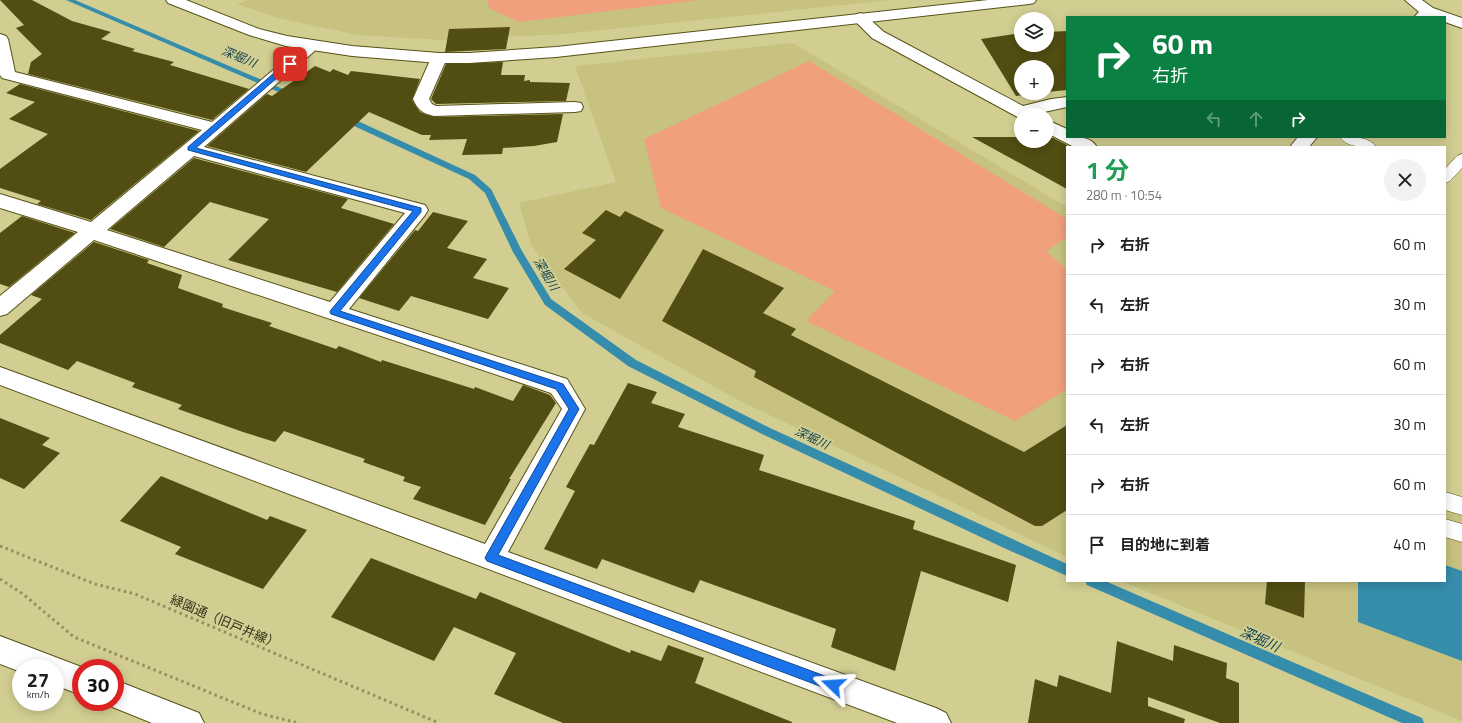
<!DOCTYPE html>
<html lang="ja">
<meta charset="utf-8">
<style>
:root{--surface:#fff;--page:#f2f2f2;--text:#202124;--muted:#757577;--line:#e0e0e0}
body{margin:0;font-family:"Titillium Web","Noto Sans JP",sans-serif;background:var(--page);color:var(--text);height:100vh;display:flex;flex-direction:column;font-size:15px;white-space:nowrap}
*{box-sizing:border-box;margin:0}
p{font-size:13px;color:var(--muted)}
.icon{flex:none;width:22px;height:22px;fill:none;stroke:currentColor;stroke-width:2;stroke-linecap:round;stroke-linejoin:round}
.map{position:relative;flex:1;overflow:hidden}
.sheet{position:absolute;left:1066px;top:146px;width:380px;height:436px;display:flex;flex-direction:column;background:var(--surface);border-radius:0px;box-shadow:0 2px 10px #0003}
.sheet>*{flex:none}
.banner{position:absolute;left:1066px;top:16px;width:380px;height:122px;border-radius:0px;box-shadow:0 2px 10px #0003;background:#0b8043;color:#fff;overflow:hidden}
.tools{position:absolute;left:1014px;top:12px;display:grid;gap:8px}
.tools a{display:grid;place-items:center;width:40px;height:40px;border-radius:50%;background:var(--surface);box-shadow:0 2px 10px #0003;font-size:20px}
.speed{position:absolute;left:12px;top:659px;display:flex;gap:8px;font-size:20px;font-weight:700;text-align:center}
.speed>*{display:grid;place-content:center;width:52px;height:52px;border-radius:50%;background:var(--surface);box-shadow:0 2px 10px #0003;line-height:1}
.speed small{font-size:10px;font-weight:400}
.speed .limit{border:6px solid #d22;background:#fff;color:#111}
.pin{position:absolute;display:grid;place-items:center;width:34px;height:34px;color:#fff;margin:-17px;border-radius:8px;box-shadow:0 2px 6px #0006}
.me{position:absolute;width:44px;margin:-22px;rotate:290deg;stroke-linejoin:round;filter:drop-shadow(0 0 3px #0008)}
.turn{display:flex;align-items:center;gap:14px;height:84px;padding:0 20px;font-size:18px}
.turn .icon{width:52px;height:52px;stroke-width:2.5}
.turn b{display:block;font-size:28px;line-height:34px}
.lanes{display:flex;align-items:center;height:38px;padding:0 20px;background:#0003;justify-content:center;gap:20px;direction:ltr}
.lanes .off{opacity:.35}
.round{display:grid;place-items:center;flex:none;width:42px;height:42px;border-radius:21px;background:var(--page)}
.summary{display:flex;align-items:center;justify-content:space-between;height:68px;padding:0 20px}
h1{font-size:24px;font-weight:700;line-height:30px;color:#1e9e55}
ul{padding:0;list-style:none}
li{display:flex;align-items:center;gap:12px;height:60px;padding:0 20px;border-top:1px solid var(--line)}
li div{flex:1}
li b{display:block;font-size:15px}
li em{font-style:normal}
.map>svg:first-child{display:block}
.built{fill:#c7c27f}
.green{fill:#f1a07d}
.water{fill:#368dab}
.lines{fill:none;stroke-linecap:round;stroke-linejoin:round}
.stream{fill:#368dab;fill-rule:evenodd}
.building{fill:#524d12}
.lane-casing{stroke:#575218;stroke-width:1}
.street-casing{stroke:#575218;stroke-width:2}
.secondary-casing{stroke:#575218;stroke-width:2}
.path{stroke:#928f61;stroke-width:3;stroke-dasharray:2.5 3.5;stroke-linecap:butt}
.lane{fill:#fff;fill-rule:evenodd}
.street{fill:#fff;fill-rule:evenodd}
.secondary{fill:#fff;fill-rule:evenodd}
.route{fill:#1a73e8;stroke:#114b97}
.labels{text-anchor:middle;stroke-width:4;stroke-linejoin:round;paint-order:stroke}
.water-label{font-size:12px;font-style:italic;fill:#093d4d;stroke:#d2ce92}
.near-street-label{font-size:13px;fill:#323018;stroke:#d2ce92}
.near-water-label{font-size:14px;font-style:italic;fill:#093d4d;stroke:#d2ce92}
</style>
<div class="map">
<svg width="1462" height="723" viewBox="0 0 1462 723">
<rect width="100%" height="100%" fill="#d2ce92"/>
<!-- built -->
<g class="built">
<polygon points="249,0 891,0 564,34 442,40 357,35 278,18 237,4"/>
<polygon points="793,43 1067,207 1067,557 738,400 582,313 531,245 519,203 616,182 575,66"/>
<polygon points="1445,492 1462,497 1462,721 1121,581 1445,581"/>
</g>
<!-- green -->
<g class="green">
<polygon points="488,0 699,0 519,22 489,8"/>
<polygon points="809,61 1067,219 1067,237 1046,251 1067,270 1067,389 1015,421 806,321 835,291 661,208 644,139"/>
</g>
<!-- water -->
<polygon class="water" points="1445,565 1462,571 1462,661 1358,622 1358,581 1445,581"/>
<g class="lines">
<!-- stream -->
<g class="stream">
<polygon points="66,0 75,0 297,95 293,97 290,97"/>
<polygon points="341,116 347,116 475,175 491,189 522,251 551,299 636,360 770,428 1067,564 1067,576 1004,548 762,434 628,366 545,305 513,252 485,193 469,179 341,120"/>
<polygon points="1085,581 1105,581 1422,718 1424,723 1402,723 1087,585"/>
</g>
</g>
<!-- building -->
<g class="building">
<polygon points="0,0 32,0 72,21 111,32 101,39 135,49 132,51 174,62 170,65 249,89 212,120 28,74 31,62 42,54 16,28 24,25"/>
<polygon points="510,27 506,49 445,52 449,29"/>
<polygon points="1067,31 1067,90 1047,92 1047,67 1021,67 1021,93 1038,93 1016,96 981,39 1021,33 1021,45 1047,45 1047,32"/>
<polygon points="503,62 501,75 525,75 524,81 530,80 530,82 570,83 566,101 436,104 431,99 446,64"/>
<polygon points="315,66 330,72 333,69 348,75 351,71 420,79 412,100 420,112 434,117 563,114 557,142 534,146 503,148 502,154 462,155 467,139 429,140 431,135 422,135 369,112 306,172 207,146 267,94 272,96"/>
<polygon points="20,84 199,131 91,220 37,204 41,201 0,188 0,169 48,134 9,119 35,102 6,93"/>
<polygon points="972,137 1021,137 1021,141 1047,141 1047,137 1051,137 1067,145 1067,189"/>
<polygon points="194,158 348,199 341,208 394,224 337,292 228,260 269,219 210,202 164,247 110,229"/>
<polygon points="606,210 620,217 625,211 664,230 620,299 564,269 596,240 582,233"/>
<polygon points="433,212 468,221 447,248 487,259 473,278 509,288 488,319 411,296 399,311 359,298 415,230 418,231"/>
<polygon points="22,216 75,233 9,287 0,284 0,233"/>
<polygon points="94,242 149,260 147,263 182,275 178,288 223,304 222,307 272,323 269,326 336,349 339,346 381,362 382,360 474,389 475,387 513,401 523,385 550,395 556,403 509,479 511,479 485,525 413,499 421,487 403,481 405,477 363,462 365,459 284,431 275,442 243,432 178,409 182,405 132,387 135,383 77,361 68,370 0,343 0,335 42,299 31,295"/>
<polygon points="703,249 784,288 763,313 796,329 791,335 1024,452 1067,425 1067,510 1042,526 1035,526 754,377 756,371 662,321"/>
<polygon points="628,383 657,392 651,403 685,414 678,427 764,455 759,470 915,521 913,529 1016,565 1008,602 921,571 895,671 831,647 836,629 700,580 694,593 602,559 597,569 544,549 575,491 566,487 590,444 594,445"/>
<polygon points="0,418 50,438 42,445 60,453 24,489 0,478"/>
<polygon points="161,476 267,520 270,516 307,530 263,589 175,554 181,547 120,521"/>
<polygon points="371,558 476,599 480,592 630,653 631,650 661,661 668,645 704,658 695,683 792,722 792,723 563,723 494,694 516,653 454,627 434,661 331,617"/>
<polygon points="1267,581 1305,581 1304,618 1265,604"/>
<polygon points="1117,641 1173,661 1174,645 1227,663 1226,678 1239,683 1239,723 1220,723 1148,697 1148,706 1185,719 1184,723 1028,723 1035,679 1057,687 1059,675 1111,693"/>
</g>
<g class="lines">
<defs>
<g id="lane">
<path d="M1340,137c12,0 29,-1 36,10 -12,0 -29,1 -36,-10z"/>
<polygon points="1462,154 1462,168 1450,181 1445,183 1445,169 1457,156"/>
<polygon points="1445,492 1462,497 1462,515 1445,510"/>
<polygon points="1445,519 1462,524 1462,542 1445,537"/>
</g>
<g id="street">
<polygon points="1405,0 1422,0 1433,8 1462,18 1462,28 1445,22 1445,17 1414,17 1419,12"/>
<polygon points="860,13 865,15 884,32 1023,106 1051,99 1067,97 1067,107 1035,114 1036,115 1021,115 1021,119 872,38 852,18 855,15"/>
<path d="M0,34l6,2 2,3 7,33 197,50 94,-80 6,-2 6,2 2,3 -2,3 -114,99 221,58 3,5 -3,5 -76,94 218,70 18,30 -77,143 428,156 10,5 5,10h-54l-897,-338v-18l485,177 77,-135 -11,-16 -457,-153 -87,74 -7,2v-20l78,-64 -78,-24v-14l91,28 111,-92 -200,-52 -2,-3zM194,156l211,57 -75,89 -223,-72z"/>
<path d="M439,53l6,2 2,3 -18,41 3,5 4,2 139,-4 6,1 2,4 -2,4 -6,1 -141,4c-12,-3 -16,-6 -21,-17l18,-41 2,-3z"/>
<path d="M1047,120l20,9v8c11,0 23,-1 30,10h-23l-27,-14z"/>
<polygon points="1298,137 1317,137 1309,147 1290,147"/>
<polygon points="0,636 84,668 81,668 81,695 55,685 55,668 21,668 21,672 0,664"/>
<polygon points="115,680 199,713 204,723 152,723 105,704 104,702 115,702"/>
</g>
<polygon id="secondary" points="166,0 186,0 259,29 287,36 352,46 439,53 469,53 556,47 988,0 1036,0 1034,3 1029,4 556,57 469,63 439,63 352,56 286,46 249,35 168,3"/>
</defs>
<!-- lane casing -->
<use href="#lane" class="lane-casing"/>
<!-- street casing -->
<use href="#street" class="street-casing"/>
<!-- secondary casing -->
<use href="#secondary" class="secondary-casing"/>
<!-- path -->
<g class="path">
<polyline points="0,546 95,584 135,594 439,723"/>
<polyline points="0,579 23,594 74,637 262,714 298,723"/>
</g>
<!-- lane -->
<use href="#lane" class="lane"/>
<!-- street -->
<use href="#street" class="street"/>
<!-- secondary -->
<use href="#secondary" class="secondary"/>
</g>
<!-- route -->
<polygon class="route" points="287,62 293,64 196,148 421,208 421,212 340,311 563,384 579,409 498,555 833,679 837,681 839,685 837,689 833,691 487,561 485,558 487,554 569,409 556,389 331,314 330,312 331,310 413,211 188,150 188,147"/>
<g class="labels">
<!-- water labels -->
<g class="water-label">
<text transform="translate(239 57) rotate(23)" y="4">深堀川</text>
<text transform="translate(546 274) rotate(59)" y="4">深堀川</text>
<text transform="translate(812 438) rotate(25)" y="4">深堀川</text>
</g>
<!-- near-street labels -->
<g class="near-street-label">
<text transform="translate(225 621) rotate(23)" y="5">緑園通（旧戸井線）</text>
</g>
<!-- near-water labels -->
<g class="near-water-label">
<text transform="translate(1260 639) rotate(24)" y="5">深堀川</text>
</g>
</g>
</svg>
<div class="tools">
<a><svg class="icon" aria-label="layers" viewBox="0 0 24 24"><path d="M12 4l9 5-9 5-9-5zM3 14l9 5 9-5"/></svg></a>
<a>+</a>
<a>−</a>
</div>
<div class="speed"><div>27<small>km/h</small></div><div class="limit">30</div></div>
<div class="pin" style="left:290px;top:64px;background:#d93025"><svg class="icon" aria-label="arrive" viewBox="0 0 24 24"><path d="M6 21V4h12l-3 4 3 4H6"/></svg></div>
<svg class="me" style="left:833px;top:685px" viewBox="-20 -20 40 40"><path d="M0-17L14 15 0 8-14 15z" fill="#1a73e8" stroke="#fff" stroke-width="4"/></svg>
<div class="banner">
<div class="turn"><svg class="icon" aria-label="right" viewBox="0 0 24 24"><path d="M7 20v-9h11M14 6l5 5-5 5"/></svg><div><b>60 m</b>右折</div></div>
<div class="lanes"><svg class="icon off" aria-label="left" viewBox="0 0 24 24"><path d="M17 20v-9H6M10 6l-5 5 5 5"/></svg><svg class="icon off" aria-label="ahead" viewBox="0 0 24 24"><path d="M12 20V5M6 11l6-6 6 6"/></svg><svg class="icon" aria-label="right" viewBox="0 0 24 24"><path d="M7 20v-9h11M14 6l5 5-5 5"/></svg></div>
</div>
<section class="sheet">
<div class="summary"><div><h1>1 分</h1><p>280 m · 10:54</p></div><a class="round"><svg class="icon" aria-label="close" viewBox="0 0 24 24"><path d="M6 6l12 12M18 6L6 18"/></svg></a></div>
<ul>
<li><svg class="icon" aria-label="right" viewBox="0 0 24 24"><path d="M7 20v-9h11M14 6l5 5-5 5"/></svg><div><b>右折</b></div><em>60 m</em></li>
<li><svg class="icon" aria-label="left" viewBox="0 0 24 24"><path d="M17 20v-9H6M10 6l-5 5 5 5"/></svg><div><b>左折</b></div><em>30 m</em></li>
<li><svg class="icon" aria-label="right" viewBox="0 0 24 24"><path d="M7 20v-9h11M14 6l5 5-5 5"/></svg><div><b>右折</b></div><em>60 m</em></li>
<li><svg class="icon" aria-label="left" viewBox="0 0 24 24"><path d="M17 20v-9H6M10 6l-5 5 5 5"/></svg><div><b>左折</b></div><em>30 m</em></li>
<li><svg class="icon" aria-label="right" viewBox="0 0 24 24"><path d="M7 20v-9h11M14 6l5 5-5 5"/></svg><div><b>右折</b></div><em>60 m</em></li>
<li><svg class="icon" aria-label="arrive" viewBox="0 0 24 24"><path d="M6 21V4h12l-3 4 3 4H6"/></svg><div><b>目的地に到着</b></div><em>40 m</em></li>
</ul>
</section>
</div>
